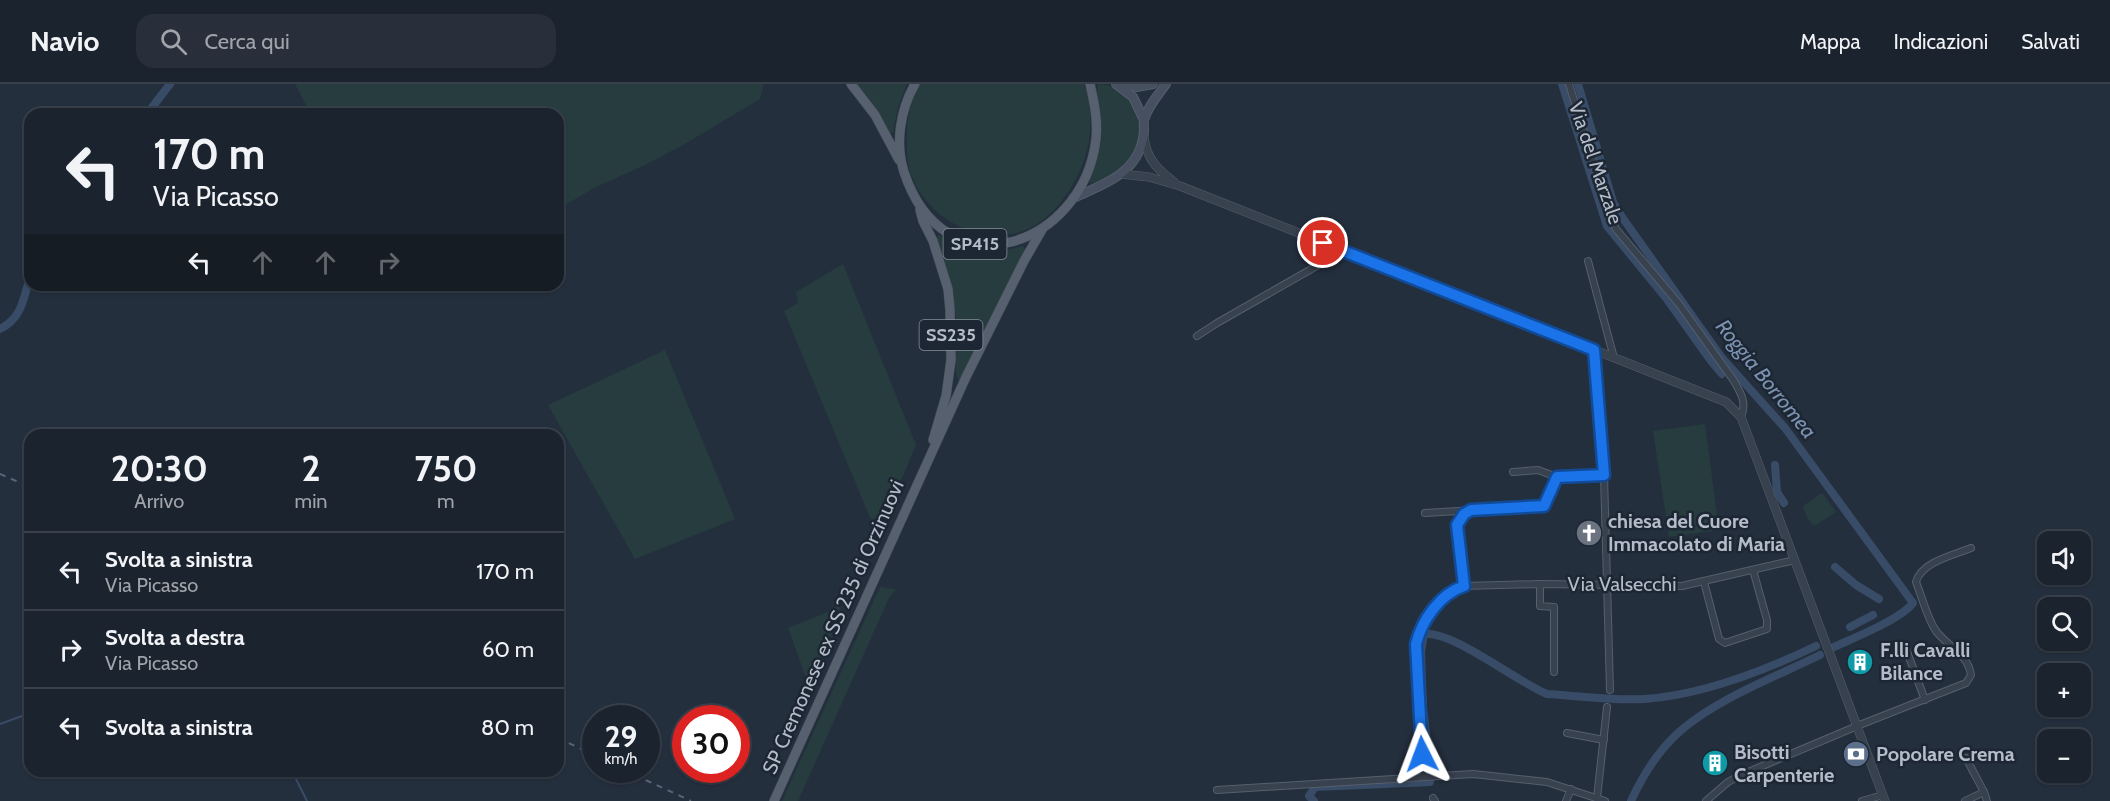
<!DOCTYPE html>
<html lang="it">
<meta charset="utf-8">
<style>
:root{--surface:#1b232e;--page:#282f3a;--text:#f1f3f6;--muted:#a0a4aa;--line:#39404a}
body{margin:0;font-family:Cabin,sans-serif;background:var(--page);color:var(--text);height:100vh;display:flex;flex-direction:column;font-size:22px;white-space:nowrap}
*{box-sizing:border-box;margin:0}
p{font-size:20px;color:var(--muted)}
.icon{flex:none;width:33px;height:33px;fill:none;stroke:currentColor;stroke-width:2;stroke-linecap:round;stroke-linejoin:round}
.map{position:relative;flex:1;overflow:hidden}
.drawer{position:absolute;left:24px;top:345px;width:540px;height:348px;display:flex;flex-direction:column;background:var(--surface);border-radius:18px;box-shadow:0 2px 4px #0004,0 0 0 2px var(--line)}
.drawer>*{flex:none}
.guide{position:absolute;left:24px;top:24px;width:540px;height:183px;border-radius:18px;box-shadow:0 2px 4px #0004,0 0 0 2px var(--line);background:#1b232e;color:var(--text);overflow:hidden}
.fabs{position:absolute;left:2037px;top:447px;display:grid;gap:12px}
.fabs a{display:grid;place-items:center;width:54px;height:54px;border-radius:12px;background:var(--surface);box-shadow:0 2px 4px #0004,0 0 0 2px var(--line);font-size:30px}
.speed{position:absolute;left:582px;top:621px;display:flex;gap:12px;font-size:30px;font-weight:700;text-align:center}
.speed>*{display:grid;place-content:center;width:78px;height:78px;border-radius:50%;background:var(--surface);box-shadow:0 2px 4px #0004,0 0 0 2px var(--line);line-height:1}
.speed small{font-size:15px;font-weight:400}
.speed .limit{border:9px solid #d22;background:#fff;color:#111}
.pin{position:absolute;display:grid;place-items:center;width:51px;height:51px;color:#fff;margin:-26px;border:3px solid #fff;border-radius:50%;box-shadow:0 2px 6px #0007}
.me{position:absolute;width:66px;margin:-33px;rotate:357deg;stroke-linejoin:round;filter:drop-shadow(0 0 4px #0008)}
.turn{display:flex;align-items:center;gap:21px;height:126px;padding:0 30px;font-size:27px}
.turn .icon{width:78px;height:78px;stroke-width:2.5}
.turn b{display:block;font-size:42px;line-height:51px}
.lanes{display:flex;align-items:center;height:57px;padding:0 30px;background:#0003;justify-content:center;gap:30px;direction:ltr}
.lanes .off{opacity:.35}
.eta{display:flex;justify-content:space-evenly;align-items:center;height:102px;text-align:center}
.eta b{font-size:36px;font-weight:700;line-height:42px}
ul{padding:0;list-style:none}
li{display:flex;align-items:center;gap:18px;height:78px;padding:0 30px;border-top:2px solid var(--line)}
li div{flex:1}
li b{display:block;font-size:22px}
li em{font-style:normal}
header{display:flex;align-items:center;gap:36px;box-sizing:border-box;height:84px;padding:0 30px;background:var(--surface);border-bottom:2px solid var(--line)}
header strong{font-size:28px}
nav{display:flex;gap:33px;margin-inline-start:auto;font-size:21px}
.search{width:420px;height:54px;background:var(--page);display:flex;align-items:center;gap:15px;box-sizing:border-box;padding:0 21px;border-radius:18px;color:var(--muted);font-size:22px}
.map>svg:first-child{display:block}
.green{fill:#263c3f}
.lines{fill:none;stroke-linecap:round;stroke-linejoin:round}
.stream{stroke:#394c67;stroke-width:2}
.canal{stroke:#394c67;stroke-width:8}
.minor-casing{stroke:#565f6c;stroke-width:8}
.tertiary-casing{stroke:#565f6c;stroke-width:9}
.secondary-casing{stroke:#565f6c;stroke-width:10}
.primary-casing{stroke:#414a57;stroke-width:10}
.minor{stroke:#38414e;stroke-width:6}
.tertiary{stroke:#38414e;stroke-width:8}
.secondary{stroke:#465061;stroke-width:8}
.primary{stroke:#56606e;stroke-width:9}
.rail{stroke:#5a6575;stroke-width:2;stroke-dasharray:6 6;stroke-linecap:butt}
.route-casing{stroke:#114b97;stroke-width:15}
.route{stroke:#1a73e8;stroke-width:10}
.labels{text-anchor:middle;stroke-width:5;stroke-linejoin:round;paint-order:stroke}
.shield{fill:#1d2633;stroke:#878f9c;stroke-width:1.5}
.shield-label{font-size:18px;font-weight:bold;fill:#b4bcc9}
.street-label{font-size:20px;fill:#b4bcc9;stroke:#1d2633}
.poi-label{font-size:20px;font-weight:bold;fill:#b4bcc9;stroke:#1d2633;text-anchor:start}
.water-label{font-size:21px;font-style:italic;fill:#7c92b1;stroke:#1d2633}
</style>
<header>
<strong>Navio</strong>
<div class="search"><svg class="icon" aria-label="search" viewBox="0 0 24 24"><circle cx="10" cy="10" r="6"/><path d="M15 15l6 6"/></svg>Cerca qui</div>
<nav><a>Mappa</a><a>Indicazioni</a><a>Salvati</a></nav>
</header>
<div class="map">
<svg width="2110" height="717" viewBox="0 0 2110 717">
<rect width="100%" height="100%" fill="#242f3e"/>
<!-- green -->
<g class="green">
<polygon points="295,0 764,0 760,15 683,61 645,81 596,103 558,125 558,30 311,30"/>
<polygon points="857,0 907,0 898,23 893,49 890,49 880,29"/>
<path d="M921,0h163c11,33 8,62 -7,93 -10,20 -28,43 -49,52 -49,21 -110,-14 -120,-66 -1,-6 -1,-12 -1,-18 -1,-24 2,-41 14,-61z"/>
<path d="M1098,0c31,0 49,35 38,62 -8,21 -27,32 -46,38 -2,-13 9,-28 11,-42 3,-19 -6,-44 -3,-58z"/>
<path d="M939,151c30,15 50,21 83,11l5,3 -67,132c-8,-8 -3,-30 -3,-41 0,-36 -8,-69 -21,-102z"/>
<polygon points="843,180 916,361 887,430 871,436 784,227 798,219 796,208"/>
<polygon points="665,266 735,435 635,475 548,321"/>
<polygon points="1705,340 1719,446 1669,453 1653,347"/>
<polygon points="1822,409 1836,428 1814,442 1807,434 1803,422"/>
<polygon points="880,503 896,505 889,514 798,717 782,717"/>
<polygon points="841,519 836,541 809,602 788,544 830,527"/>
</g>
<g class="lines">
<!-- stream -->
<g class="stream">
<polyline points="0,640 30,629"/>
<polyline points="292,687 307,717"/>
</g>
<!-- canal -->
<g class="canal">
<polyline points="1562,0 1607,142 1666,214 1711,277 1722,290"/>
<path d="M1578,0l35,118 9,15 100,141 63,70 128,175c-12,16 -59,35 -79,44"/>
<polyline points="147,30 170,0"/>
<path d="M0,245c22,-11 23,-29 30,-52"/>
<polyline points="1775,381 1777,408 1784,419"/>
<polyline points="1835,483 1856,501 1879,515"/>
<polyline points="1850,543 1873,531"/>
<path d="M1314,717l-5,-5 6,-9 115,-5 1,-7 -8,-68 -2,-55 3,-18c28,-4 93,48 123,60 32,2 66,7 98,5 56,-4 121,-29 171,-53"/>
<path d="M1631,717c12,-26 26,-49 47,-68 36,-33 97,-56 142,-78"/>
</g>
<defs>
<g id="minor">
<path d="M1569,0l41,131 6,14 63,75 55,77c7,12 13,22 7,36"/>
<polyline points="1588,177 1614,274"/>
<polyline points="1197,252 1217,239 1343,167"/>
<polyline points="1594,266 1604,391 1610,606"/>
<polyline points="1513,388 1538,386 1557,393 1604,391"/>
<polyline points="1425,429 1544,422 1557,393"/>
<polyline points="1704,498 1719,555 1725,559 1767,545 1767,536 1753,486"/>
<polyline points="1540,500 1540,522 1554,523 1554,588"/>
<polyline points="1464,502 1457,440 1464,430 1471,426"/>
<polyline points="1906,565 1925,616"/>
<polyline points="1567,649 1604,656"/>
<polyline points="1966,674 1984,708 1987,717"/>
<path d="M1423,692l-7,-132c6,-24 24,-50 48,-58l76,-2 142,2 113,-26"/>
<polyline points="1217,706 1473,690 1547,698 1605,717"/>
<polyline points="1433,714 1435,717"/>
<polyline points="1597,714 1607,623"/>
<polyline points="1566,717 1571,705"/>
<path d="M1706,717l22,-19 13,-7 121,-51 104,-41 5,-8c-3,-21 -23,-28 -35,-44 -9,-13 -14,-34 -20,-49 5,-20 38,-27 55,-34"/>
<polyline points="1862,717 1883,711"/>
<polyline points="1965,717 1984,708"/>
</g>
<g id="tertiary">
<path d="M1144,54c3,21 13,31 30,44"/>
<polyline points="1121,90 1149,93 1180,102 1726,318 1741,333 1885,717"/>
</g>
<g id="secondary">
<polyline points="1116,0 1133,13 1144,36"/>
<polyline points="1122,0 1137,3 1153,0"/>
<path d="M1073,114c29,-13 64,-24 70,-60 2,-6 0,-13 1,-18 4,-14 14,-25 22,-36"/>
</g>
<g id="primary">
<polyline points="851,0 875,31 899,76"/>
<path d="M915,0c-15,26 -20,60 -11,88 40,122 179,76 192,-33 2,-19 -2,-37 -6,-55"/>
<polyline points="920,126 923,137 933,157 948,205 950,226 951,276 946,312 933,356"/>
<polyline points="774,717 966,293 1024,177 1043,144"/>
</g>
</defs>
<!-- minor casing -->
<use href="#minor" class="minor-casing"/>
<!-- tertiary casing -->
<use href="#tertiary" class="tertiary-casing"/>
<!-- secondary casing -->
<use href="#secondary" class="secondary-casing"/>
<!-- primary casing -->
<use href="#primary" class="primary-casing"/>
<!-- minor -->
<use href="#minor" class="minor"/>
<!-- tertiary -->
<use href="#tertiary" class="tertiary"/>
<!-- secondary -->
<use href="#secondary" class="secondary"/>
<!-- primary -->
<use href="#primary" class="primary"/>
<!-- rail -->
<g class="rail">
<polyline points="0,390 30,403"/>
<polyline points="558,654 596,672"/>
<polyline points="624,686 691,717"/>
</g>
</g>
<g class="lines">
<defs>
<path id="route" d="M1323,159l271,107 10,125 -47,2 -13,29 -73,4 -7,4 -7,11 7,61c-24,8 -42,34 -48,58l6,110"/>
</defs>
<!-- route casing -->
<use href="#route" class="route-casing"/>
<!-- route -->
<use href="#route" class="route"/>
</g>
<!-- icons -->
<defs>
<symbol id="church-disc" viewBox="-11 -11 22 22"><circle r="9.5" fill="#6b7280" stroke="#1d2633"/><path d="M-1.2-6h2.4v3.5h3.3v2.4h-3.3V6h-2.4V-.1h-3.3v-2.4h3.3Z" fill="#fff"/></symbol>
<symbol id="building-disc" viewBox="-11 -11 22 22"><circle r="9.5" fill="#0f9aa8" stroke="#1d2633"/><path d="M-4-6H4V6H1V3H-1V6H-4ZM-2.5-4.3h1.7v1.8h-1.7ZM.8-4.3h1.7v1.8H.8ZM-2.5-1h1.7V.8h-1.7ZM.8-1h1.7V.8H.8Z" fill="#fff"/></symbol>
<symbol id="bank-disc" viewBox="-11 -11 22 22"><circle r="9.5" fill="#5c6f8a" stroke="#1d2633"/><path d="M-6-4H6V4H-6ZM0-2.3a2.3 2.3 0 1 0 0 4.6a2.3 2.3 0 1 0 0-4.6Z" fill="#fff"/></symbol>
</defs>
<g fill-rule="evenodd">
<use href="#church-disc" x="1574" y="434" width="30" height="30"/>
<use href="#building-disc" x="1845" y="563" width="30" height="30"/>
<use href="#bank-disc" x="1841" y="655" width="30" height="30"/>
<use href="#building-disc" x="1700" y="664" width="30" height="30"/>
</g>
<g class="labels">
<!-- shield labels -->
<g class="shield">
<rect x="943.5" y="145" width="63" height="30" rx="4.5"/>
<rect x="919.5" y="236" width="63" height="30" rx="4.5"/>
</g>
<g class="shield-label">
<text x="975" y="166">SP415</text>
<text x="951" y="257">SS235</text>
</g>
<!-- street labels -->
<g class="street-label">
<text transform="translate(1596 79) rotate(71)" y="7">Via del Marzale</text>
<text x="1622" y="507">Via Valsecchi</text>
<text transform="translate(833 543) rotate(-66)" y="7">SP Cremonese ex SS 235 di Orzinuovi</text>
</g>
<!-- poi labels -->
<g class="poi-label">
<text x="1608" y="444">chiesa del Cuore<tspan x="1608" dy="23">Immacolato di Maria</tspan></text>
<text x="1880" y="573">F.lli Cavalli<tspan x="1880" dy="23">Bilance</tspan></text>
<text x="1734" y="675">Bisotti<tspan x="1734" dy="23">Carpenterie</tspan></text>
<text x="1876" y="677">Popolare Crema</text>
</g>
<!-- water labels -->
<g class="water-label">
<text transform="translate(1766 295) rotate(51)" y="7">Roggia Borromea</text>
</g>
</g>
</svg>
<div class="fabs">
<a><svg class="icon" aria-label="sound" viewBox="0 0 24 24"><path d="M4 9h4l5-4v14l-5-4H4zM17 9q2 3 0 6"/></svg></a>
<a><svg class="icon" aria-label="search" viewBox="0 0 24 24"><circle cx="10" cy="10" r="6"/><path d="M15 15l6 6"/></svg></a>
<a>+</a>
<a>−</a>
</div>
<div class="speed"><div>29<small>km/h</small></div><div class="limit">30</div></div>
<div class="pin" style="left:1323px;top:159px;background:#d93025"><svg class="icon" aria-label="arrive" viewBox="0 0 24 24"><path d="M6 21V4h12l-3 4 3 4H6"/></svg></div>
<svg class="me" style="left:1422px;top:670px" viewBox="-20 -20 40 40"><path d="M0-17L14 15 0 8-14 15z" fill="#1a73e8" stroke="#fff" stroke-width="4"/></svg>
<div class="guide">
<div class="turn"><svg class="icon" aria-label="left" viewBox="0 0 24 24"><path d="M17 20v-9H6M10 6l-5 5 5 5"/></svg><div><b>170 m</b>Via Picasso</div></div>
<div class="lanes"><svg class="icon" aria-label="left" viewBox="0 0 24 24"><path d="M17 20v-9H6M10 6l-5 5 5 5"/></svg><svg class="icon off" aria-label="ahead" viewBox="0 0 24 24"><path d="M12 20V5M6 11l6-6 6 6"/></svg><svg class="icon off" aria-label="ahead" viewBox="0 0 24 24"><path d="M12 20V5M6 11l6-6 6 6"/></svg><svg class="icon off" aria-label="right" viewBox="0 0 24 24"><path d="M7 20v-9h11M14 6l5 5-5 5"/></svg></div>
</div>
<section class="drawer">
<div class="eta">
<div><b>20:30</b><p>Arrivo</p></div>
<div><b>2</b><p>min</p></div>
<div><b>750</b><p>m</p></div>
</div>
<ul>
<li><svg class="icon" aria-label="left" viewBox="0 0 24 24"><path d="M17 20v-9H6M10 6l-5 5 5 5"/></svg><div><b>Svolta a sinistra</b><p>Via Picasso</p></div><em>170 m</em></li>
<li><svg class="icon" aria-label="right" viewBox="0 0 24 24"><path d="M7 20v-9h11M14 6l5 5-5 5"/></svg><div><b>Svolta a destra</b><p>Via Picasso</p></div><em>60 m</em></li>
<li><svg class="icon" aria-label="left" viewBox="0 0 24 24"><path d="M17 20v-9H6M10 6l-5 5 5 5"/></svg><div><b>Svolta a sinistra</b></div><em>80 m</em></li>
</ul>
</section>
</div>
